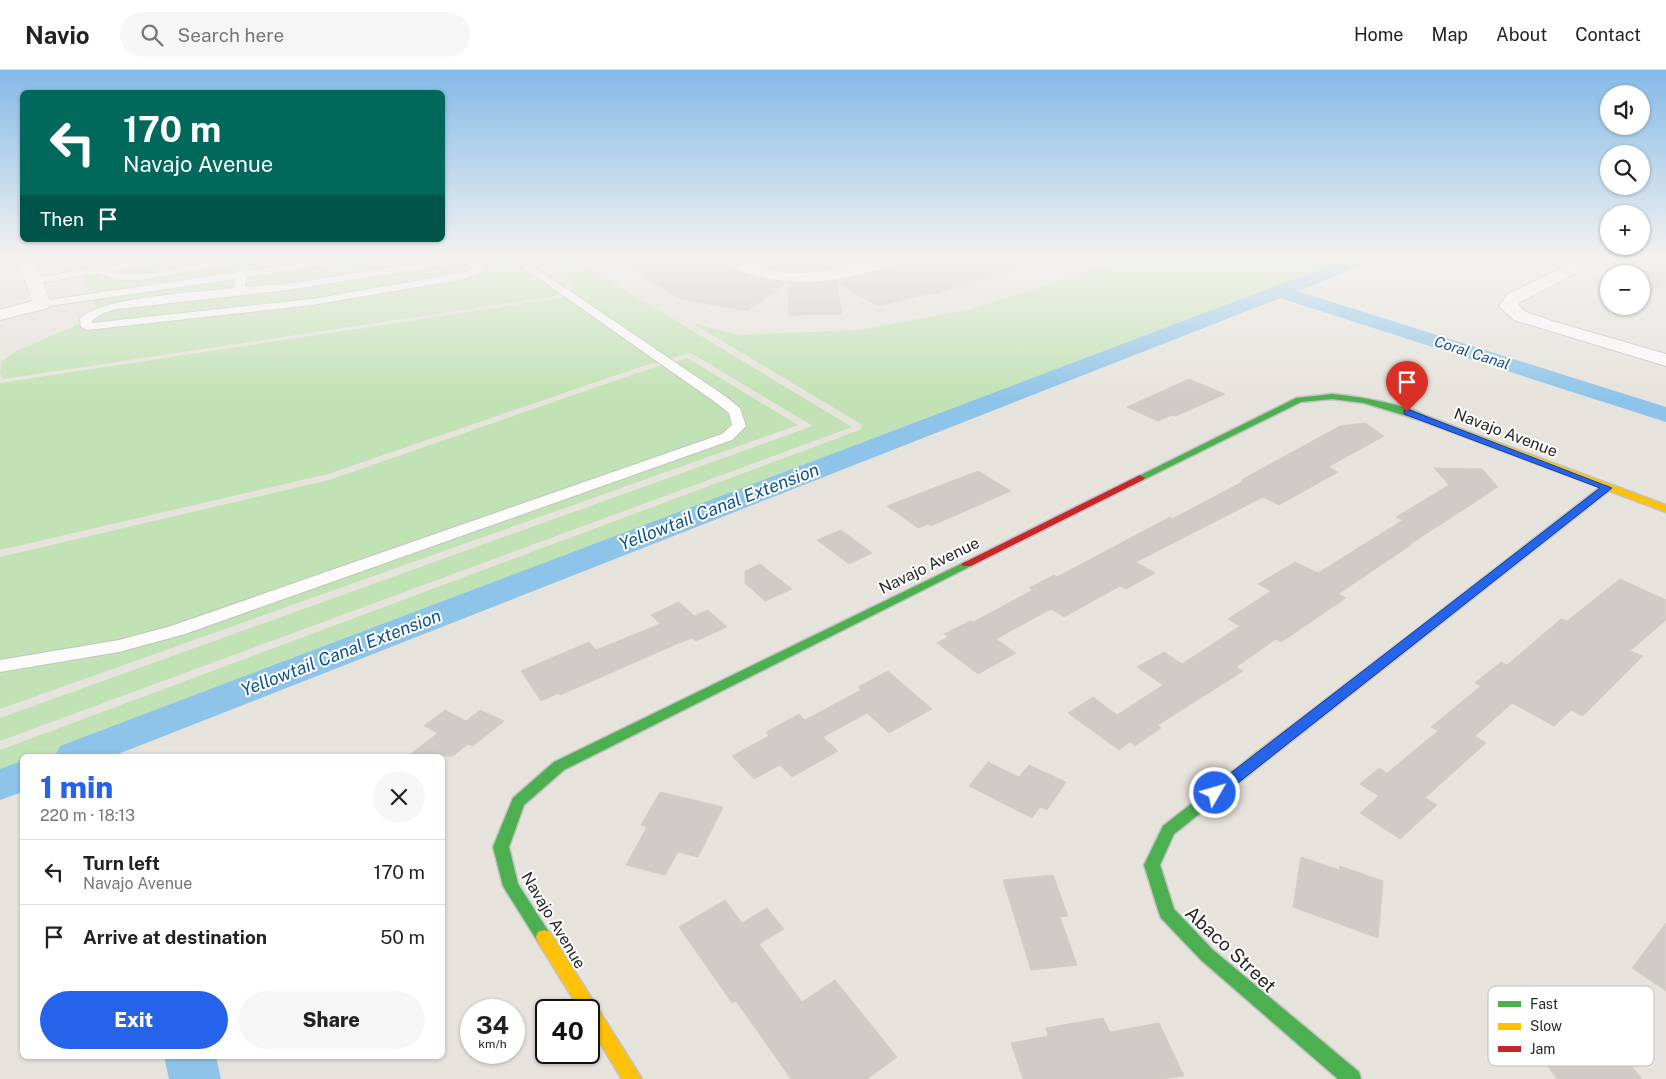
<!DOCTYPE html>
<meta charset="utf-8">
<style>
:root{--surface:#fff;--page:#f6f6f6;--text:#222;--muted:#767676;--line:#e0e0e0;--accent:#2563eb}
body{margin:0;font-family:"Public Sans",sans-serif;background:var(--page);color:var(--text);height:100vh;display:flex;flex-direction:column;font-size:19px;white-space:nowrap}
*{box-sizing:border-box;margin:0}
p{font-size:16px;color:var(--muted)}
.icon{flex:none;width:28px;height:28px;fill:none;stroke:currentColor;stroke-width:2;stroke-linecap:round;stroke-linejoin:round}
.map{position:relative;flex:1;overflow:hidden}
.panel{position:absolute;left:20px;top:684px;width:425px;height:305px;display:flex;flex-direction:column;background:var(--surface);border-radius:8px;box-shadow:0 1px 4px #0004}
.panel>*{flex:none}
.banner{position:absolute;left:20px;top:20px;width:425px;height:152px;border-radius:8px;box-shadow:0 1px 4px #0004;background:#00695c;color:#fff;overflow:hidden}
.buttons{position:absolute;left:1600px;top:15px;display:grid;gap:10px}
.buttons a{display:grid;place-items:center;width:50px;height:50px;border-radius:50%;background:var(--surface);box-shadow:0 1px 4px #0004;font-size:25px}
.speed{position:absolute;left:460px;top:929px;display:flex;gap:10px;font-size:25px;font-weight:700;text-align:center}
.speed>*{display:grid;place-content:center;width:65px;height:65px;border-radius:50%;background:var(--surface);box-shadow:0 1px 4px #0004;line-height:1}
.speed small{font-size:12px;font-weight:400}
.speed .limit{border:2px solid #111;border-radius:8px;background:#fff;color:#111}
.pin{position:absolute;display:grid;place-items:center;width:42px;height:42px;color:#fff;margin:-51px -21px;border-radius:50% 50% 50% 0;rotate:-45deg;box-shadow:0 0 5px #0007}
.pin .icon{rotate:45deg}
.me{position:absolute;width:55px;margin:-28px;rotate:52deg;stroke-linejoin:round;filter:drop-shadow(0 0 4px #0008)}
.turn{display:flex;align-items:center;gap:18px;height:105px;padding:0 20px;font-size:22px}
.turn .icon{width:65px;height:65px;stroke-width:2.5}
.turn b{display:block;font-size:35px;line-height:42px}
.then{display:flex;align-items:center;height:48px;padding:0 20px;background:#0003;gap:10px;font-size:19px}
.round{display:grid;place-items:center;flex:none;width:52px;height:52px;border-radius:26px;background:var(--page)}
.summary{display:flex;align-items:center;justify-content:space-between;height:85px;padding:0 20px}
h1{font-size:30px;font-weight:800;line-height:38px;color:var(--accent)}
.primary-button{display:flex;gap:10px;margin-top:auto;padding:10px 20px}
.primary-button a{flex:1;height:58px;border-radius:30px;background:var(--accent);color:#fff;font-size:20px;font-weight:800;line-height:58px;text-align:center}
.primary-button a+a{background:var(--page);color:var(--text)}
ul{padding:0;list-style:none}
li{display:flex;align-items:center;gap:15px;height:65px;padding:0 20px;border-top:1px solid var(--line)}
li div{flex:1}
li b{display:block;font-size:19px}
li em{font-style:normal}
header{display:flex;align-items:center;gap:30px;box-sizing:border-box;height:70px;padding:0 25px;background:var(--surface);border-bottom:1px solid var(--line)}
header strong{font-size:24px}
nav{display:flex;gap:28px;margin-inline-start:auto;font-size:18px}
.search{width:350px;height:45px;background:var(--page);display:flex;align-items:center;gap:12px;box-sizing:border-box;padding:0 18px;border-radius:28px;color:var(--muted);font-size:19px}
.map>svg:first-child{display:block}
.green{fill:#c1e2b4}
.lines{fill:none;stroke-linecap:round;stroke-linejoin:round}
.canal{fill:#8ec4e9;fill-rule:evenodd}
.building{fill:#cfccc7;stroke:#d1cec8}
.lane-casing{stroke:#c3c2c2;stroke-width:2}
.street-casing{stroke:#c3c2c2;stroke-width:2}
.fast-casing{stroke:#c3c2c2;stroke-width:3}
.slow-casing{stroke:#c3c2c2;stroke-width:3}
.jam-casing{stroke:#c3c2c2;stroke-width:3}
.lane{fill:#fbfbfa;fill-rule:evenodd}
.street{fill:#fbfbfa;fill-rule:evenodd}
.fast{fill:#4caf50;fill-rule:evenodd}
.slow{fill:#ffc107;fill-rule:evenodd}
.jam{fill:#c62828;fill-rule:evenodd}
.route{fill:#2563eb;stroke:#184099}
.labels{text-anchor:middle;stroke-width:4;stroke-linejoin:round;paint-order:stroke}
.far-water-label{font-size:15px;font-style:italic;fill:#0c5296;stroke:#fff}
.street-label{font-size:16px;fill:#272727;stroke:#fff}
.water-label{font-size:18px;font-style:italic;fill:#0c5296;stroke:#fff}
.near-street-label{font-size:19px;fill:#272727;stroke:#fff}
.key{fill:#fff;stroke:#bebebe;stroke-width:1}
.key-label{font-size:14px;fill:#272727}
</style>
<header>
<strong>Navio</strong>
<div class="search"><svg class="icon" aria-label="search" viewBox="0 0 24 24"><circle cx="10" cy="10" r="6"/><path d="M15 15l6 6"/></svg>Search here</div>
<nav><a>Home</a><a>Map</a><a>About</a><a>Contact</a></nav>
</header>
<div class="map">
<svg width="1666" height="1009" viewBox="0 0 1666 1009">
<rect width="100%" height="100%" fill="#e6e3dc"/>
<!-- green -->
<g class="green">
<polygon points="73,188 524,188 567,217 555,226 3,309 0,303 1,292 16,281 89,250 98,241"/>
<polygon points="535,188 572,188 852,357 0,671 0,648 813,356 691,283 637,298 328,404 0,480 0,313 561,228 576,216"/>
<polygon points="1130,188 1374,188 94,686 22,686 22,714 0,723 0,680 862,359 861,354 692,253 738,265 858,260 968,240"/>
<polygon points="687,288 798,355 0,639 0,487 329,410 643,301"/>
</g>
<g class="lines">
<!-- canal -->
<g class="canal">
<polygon points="1350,188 1374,188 1371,192 1297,221 1666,337 1666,352 1280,228 113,686 55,686 60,676"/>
<polygon points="22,691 22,722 0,730 0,699"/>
<polygon points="164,986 216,986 221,1009 169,1009"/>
</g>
</g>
<!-- building -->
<g class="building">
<polygon points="612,188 712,188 715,193 743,203 786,213 747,241 681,229"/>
<polygon points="735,188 880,188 823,199 792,201 773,198"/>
<polygon points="916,188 1033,188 1034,194 935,224 932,223 878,236 837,213 842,244 789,245 788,213 814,213 860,206 912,193"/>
<polygon points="1666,189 1666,214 1641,228 1641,202"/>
<polygon points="1189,309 1225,324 1176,346 1172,345 1158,351 1127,337"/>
<polygon points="1365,353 1384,366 1328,397 1338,402 1279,435 1263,427 1136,492 1155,503 1126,519 1120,516 1064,547 1051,539 996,569 1016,583 978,604 937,573 948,567 944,564 970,551 973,552 1033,520 1029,518 1054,505 1057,507 1170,447 1172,449 1244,411 1241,410 1340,356"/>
<polygon points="1434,398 1482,399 1498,417 1409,475 1411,475 1338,524 1346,528 1281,572 1276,569 1236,597 1243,601 1158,655 1161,658 1135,676 1130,672 1119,680 1068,643 1093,627 1117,645 1163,615 1137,597 1164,582 1182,594 1240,556 1228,549 1271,521 1258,514 1295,492 1318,503 1403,450 1396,447 1449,415"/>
<polygon points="978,401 1011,421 931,456 928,454 918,458 887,436"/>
<polygon points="841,460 872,483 849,494 817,470"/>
<polygon points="760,494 792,519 765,531 745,513 745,501"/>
<polygon points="1620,509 1666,530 1666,550 1630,581 1643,586 1583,646 1571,640 1554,656 1512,633 1475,666 1486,673 1425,728 1437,735 1400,769 1360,743 1379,726 1360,714 1379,698 1387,703 1438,661 1431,657 1481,616 1475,613 1501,592 1507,595 1561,549 1567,551"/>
<polygon points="679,532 694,546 708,540 727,557 696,571 692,568 679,573 560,625 559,623 541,631 521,601 589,572 596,580 660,554 651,545"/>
<polygon points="888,601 932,639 889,663 867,643 823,667 838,681 792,707 780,695 754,709 732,686 769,666 766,662 799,644 805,650 861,620 858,617"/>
<polygon points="445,640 466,651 480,640 504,651 473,676 468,674 453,686 408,686 438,663 424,656"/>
<polygon points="988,692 1019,707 1029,695 1066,712 1047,740 1040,737 1032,748 969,716"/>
<polygon points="660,722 723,737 698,787 678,782 665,805 626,795 647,757 641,755"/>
<polygon points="1301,787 1339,800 1340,796 1383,811 1378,868 1293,837"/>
<polygon points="1053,805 1068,846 1060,847 1077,895 1031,900 1003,810"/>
<polygon points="725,830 742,853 767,838 784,859 759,874 802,932 835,910 897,987 867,1009 791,1009 736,931 732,933 679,857"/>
<polygon points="1666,853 1666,921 1632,898"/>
<polygon points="1103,948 1110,962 1159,953 1184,1006 1163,1009 1023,1009 1011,973 1048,966 1046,958"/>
<polygon points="1607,965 1642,1009 1557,1009 1542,988 1588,981 1579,968"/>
</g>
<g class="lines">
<defs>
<g id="lane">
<path d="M152,188h21l-5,3 -57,10c38,13 99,-17 142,-13l-5,3 -108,19h-21l-22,-7 -63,11 -5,-3 5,-3z"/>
<path d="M335,188h23l-5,3 -107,16 -1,10 42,-3 165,-26 22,1 12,11 -22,9 -152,26 -225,25 -6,-3 -1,-8c19,-22 122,-27 154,-31l1,-9 -193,28 -6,-3 6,-3zM452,194h16l6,5 -12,4 -150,26 -220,24v-3l11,-7 14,-4 170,-19z"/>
<polygon points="510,188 521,188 725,326 740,338 746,356 732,370 185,564 119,582 0,602 0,590 119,570 171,556 722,364 732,355 729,343 715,332"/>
</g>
<g id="street">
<polygon points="18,188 34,188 51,234 48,238 0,250 0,240 32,231"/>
<path d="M714,188c27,-2 51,14 78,15 43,2 82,-19 122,-15l-2,3c-78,21 -119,34 -196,0z"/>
<polygon points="1582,188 1602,188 1600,191 1520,232 1518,235 1526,242 1552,251 1666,284 1666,296 1514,250 1499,236 1508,224"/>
</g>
<g id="fast">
<path d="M1332,324c22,2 82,11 98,25l-4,3 -62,-19 -32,-4 -31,3 -158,78 -3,1 -5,-3 161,-80z"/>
<polygon points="1607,414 1612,417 1611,419 1431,561 1423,561 1421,558 1423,555 1603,415"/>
<polygon points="967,491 973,494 971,496 564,700 524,735 509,777 518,814 552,867 550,872 544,874 538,872 503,816 493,777 513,728 554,692"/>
<polygon points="1261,682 1266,683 1268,687 1266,691 1174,764 1160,795 1174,839 1213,880 1359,1002 1361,1009 1338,1009 1201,890 1161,848 1159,843 1144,795 1163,756 1256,683"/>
</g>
<g id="slow">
<polygon points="1426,346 1666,435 1666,442 1423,351 1423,347"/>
<polygon points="544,860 550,862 642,1009 622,1009 589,955 589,940 580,940 538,872 536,867 538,862"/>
</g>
<g id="jam">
<polygon points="1140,405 1145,408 1143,410 971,496 963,496 961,494"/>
<polygon points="1427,554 1433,558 1431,561 1266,691 1261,692 1256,691 1254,687 1256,683 1423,555"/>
</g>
</defs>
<!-- lane casing -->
<use href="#lane" class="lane-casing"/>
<!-- street casing -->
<use href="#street" class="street-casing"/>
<!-- fast casing -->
<use href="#fast" class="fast-casing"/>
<!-- slow casing -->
<use href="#slow" class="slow-casing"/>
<!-- jam casing -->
<use href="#jam" class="jam-casing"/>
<!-- lane -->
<use href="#lane" class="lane"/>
<!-- street -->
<use href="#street" class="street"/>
<!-- fast -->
<use href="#fast" class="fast"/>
<!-- slow -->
<use href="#slow" class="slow"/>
<!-- jam -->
<use href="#jam" class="jam"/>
</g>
<!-- sky -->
<linearGradient id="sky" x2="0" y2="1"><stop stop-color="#84bae8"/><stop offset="0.57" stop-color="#f4f2ef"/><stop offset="1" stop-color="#f4f2ef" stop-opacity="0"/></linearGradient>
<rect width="1666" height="329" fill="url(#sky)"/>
<!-- route -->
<polygon class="route" points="1407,339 1612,418 1220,727 1215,729 1210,727 1208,723 1210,719 1600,418 1404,344 1404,340"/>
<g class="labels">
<!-- far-water labels -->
<g class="far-water-label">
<text transform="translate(1472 283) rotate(18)" y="5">Coral Canal</text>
</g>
<!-- street labels -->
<g class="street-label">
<text transform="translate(1506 362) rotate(21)" y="6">Navajo Avenue</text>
<text transform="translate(929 495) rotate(-26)" y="6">Navajo Avenue</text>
<text transform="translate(554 850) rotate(59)" y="6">Navajo Avenue</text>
</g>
<!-- water labels -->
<g class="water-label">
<text transform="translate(719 437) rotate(-21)" y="6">Yellowtail Canal Extension</text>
<text transform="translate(341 583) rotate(-21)" y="6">Yellowtail Canal Extension</text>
</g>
<!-- near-street labels -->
<g class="near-street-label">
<text transform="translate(1231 879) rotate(43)" y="7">Abaco Street</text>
</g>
</g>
<!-- legend -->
<rect x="1488" y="916" width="166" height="80" rx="8" class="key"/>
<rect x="1498" y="931" width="23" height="6" fill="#4caf50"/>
<rect x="1498" y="953" width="23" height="7" fill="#ffc107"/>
<rect x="1498" y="976" width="23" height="6" fill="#c62828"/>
<g class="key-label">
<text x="1530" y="939">Fast</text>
<text x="1530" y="961">Slow</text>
<text x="1530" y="984">Jam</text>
</g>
</svg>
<div class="buttons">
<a><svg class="icon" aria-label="sound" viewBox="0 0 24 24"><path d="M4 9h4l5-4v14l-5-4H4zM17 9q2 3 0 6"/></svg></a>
<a><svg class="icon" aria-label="search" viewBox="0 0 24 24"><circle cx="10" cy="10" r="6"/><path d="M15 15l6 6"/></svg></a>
<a>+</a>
<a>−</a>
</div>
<div class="speed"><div>34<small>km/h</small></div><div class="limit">40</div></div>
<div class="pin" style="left:1407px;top:342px;background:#d93025"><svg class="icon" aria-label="arrive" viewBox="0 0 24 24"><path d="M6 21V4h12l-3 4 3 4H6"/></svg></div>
<svg class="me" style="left:1215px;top:723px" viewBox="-20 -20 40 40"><circle r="17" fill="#2563eb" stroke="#fff" stroke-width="3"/><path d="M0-11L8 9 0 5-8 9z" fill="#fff"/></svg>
<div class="banner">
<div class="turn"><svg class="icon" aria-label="left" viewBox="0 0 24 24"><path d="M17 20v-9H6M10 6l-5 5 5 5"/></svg><div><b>170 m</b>Navajo Avenue</div></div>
<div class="then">Then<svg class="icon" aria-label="arrive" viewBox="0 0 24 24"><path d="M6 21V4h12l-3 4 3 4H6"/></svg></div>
</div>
<section class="panel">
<div class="summary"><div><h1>1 min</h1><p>220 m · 18:13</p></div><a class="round"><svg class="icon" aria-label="close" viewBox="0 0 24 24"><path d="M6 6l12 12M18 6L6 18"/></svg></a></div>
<ul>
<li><svg class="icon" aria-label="left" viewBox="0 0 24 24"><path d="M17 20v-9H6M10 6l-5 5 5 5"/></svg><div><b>Turn left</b><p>Navajo Avenue</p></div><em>170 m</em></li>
<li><svg class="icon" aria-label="arrive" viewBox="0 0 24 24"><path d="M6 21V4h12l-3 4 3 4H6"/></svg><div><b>Arrive at destination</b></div><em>50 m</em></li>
</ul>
<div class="primary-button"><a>Exit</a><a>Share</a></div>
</section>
</div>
